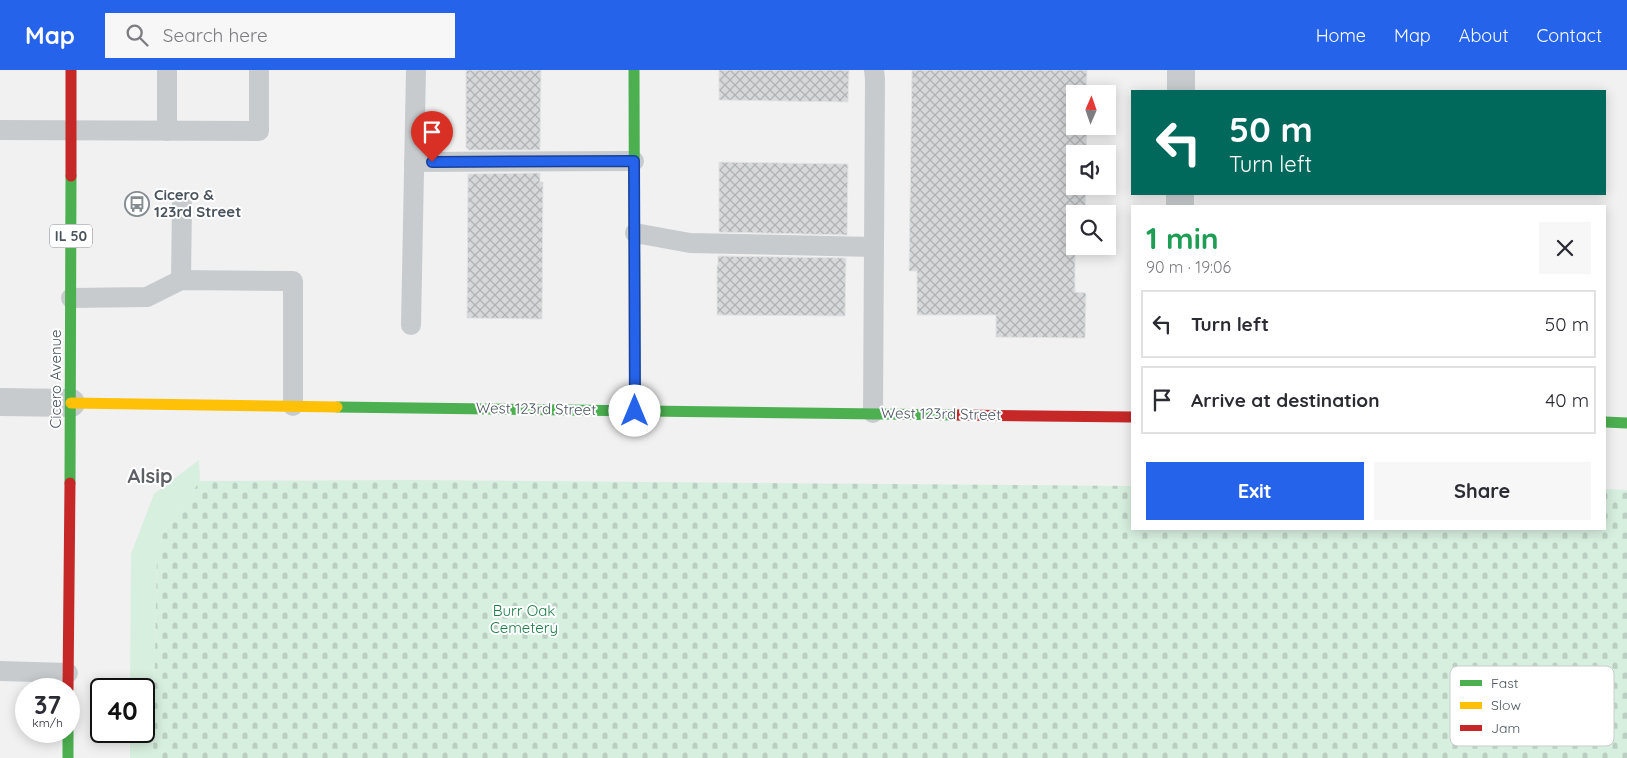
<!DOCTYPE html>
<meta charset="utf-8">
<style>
:root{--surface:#fff;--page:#f7f7f7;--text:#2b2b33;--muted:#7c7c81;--line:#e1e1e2;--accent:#2563eb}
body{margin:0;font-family:Quicksand,sans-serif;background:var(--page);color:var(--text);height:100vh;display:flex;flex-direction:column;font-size:19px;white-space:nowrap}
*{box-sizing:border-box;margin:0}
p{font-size:16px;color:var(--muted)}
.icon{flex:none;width:28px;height:28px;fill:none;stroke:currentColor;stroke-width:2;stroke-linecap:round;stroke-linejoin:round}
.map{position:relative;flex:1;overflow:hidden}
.side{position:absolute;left:1131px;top:135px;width:475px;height:325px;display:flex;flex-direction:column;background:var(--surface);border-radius:0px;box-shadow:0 2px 12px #0003}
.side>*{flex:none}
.top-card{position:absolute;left:1131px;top:20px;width:475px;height:105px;border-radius:0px;box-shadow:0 2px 12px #0003;background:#00695c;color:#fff;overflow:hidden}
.needle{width:32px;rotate:2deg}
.controls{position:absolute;left:1066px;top:15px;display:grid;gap:10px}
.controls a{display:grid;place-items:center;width:50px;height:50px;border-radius:0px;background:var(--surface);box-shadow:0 2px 12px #0003;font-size:25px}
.speed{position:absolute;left:15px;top:608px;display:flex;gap:10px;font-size:25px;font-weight:700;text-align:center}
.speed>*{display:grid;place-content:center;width:65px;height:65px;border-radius:50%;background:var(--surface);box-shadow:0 2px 12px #0003;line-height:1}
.speed small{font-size:12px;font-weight:400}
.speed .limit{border:2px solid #111;border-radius:8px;background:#fff;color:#111}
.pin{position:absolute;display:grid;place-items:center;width:42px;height:42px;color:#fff;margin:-51px -21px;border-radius:50% 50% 50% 0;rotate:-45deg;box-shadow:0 0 5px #0007}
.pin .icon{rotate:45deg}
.me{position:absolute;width:55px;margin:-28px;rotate:0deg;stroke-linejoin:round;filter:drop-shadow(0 0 4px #0008)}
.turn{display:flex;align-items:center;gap:18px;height:105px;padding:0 15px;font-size:22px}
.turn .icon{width:65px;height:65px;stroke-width:2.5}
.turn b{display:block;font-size:35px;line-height:42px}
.round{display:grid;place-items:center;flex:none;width:52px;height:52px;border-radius:0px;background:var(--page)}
.head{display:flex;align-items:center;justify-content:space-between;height:85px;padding:0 15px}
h1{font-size:30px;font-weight:800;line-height:38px;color:#1e9e55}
.action{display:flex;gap:10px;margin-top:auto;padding:10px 15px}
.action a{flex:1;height:58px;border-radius:0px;background:var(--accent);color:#fff;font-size:20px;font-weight:800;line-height:58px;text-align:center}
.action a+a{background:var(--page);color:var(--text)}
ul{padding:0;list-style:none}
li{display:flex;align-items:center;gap:15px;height:68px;margin:0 10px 8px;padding:0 5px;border:2px solid var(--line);border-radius:0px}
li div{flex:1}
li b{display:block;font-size:19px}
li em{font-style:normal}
header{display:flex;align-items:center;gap:30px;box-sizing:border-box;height:70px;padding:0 25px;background:var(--accent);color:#fff}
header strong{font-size:24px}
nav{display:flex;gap:28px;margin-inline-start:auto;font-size:18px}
.search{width:350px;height:45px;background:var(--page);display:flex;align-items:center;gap:12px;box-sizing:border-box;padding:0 18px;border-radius:0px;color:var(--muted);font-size:19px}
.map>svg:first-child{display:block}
.green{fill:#d7efdf}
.cemetery{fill:url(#cemetery-stones)}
.building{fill:url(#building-cross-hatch);stroke:#e2e3e4}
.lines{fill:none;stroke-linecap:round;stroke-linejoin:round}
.lane{stroke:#c8cbcd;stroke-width:20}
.street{stroke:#c8cbcd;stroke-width:28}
.fast{stroke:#4caf50;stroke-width:11}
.slow{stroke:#ffc107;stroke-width:11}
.jam{stroke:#c62828;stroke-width:11}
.route-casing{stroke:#184099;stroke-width:12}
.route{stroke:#2563eb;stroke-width:9}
.labels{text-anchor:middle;stroke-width:4;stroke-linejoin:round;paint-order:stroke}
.shield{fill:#fff;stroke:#80878e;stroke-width:1}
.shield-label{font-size:14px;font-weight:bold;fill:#49545d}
.poi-label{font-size:15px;font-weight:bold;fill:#49545d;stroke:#fff;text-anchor:start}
.street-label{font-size:15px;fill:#49545d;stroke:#fff}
.park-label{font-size:15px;fill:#1c7c47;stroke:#fff}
.district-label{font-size:20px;font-weight:bold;fill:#5d6165;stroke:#fff}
.key{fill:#fff;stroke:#c8ccce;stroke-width:1}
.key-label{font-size:14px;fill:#49545d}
</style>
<header>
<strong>Map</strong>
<div class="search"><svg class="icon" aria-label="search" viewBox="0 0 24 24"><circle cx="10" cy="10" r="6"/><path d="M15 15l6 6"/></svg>Search here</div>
<nav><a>Home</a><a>Map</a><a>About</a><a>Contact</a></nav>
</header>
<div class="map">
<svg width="1627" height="688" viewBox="0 0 1627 688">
<defs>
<pattern id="cemetery-stones" width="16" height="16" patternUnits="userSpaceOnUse" patternTransform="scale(1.25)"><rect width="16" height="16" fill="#d7efdf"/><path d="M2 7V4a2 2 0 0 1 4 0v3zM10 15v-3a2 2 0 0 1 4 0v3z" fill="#bacfc2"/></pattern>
<pattern id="building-cross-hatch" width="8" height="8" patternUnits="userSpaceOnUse" patternTransform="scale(1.25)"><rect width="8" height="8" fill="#d7d8d9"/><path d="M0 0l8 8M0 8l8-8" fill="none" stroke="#b0b2b3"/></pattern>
</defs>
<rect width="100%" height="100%" fill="#f1f1f1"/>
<!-- green -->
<polygon class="green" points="199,390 200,411 161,467 157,481 153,688 130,688 130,661 144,661 144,619 130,619 131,484 154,424"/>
<!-- cemetery -->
<polygon class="cemetery" points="409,410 1132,416 1132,459 1605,459 1605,419 1627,420 1627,688 153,688 157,481 161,467 200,411"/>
<!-- building -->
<g class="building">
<polygon points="466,0 541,0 540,80 468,80 468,78 466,78"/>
<polygon points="719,0 849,0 848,32 719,30"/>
<polygon points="912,0 1087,0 1086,24 1075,24 1075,56 1087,56 1086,84 1075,84 1075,116 1086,116 1085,144 1075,144 1075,222 1086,223 1085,268 996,267 996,245 917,245 917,201 909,201"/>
<polygon points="719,92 848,94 847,165 719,162"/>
<polygon points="540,103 540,112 543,112 542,249 467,248 468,104"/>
<polygon points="718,186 846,188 845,246 717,245 717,195 718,195"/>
</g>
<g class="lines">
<!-- lane -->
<g class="lane">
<polyline points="167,0 167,61"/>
<polyline points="0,60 259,61 259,0"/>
<polyline points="414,92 634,91"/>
<polyline points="635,163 690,173 874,177"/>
<polyline points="181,210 182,134"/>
<polyline points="71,228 147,227 181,210 293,211 293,336"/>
<polyline points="411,255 416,0"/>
<polyline points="873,343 875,9 874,0"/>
<polyline points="0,601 68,603"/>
</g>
<!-- street -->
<g class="street">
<polyline points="1181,21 1181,0"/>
<polyline points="1180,136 1180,124"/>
<polyline points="0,332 71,333"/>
</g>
<!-- fast -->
<g class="fast">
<polyline points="634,0 635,341"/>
<polyline points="337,337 958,345"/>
<polyline points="1605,352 1627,353"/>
<polyline points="70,413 71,106"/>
<polyline points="68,661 68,688"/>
</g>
<!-- slow -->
<polyline class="slow" points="71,333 337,337"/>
<!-- jam -->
<g class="jam">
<polyline points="71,0 71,106"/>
<polyline points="958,345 1132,347"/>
<polyline points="68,619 70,413"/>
</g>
</g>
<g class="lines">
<defs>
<polyline id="route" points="432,92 634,91 635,341"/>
</defs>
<!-- route casing -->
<use href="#route" class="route-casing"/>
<!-- route -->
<use href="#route" class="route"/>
</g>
<!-- icons -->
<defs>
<symbol id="bus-ring" viewBox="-11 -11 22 22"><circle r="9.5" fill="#fff" stroke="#848b91" stroke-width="1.5"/><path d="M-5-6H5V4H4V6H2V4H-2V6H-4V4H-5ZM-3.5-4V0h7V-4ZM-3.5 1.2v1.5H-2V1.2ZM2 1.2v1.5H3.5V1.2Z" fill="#848b91"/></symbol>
</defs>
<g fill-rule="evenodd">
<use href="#bus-ring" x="123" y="120" width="28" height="28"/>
</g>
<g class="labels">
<!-- shield labels -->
<rect class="shield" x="50" y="154.5" width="42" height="23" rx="4"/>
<g class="shield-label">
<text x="71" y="171">IL 50</text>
</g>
<!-- poi labels -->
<g class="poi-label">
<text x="154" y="130">Cicero &amp;<tspan x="154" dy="17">123rd Street</tspan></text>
</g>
<!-- street labels -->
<g class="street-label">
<text transform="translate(56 309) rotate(-90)" y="5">Cicero Avenue</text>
<text transform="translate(536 339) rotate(1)" y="5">West 123rd Street</text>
<text transform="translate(941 344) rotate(1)" y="5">West 123rd Street</text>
</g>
<!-- park labels -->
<g class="park-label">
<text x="524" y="546">Burr Oak<tspan x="524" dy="17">Cemetery</tspan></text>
</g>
<!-- district labels -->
<g class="district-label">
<text x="150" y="413">Alsip</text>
</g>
</g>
<!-- legend -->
<rect x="1450" y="596" width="164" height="80" rx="8" class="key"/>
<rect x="1460" y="610" width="22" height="6" fill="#4caf50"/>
<rect x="1460" y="632" width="22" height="7" fill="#ffc107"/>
<rect x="1460" y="655" width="22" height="6" fill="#c62828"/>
<g class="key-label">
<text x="1491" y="618">Fast</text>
<text x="1491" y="640">Slow</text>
<text x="1491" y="663">Jam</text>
</g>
</svg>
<div class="controls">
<a><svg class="needle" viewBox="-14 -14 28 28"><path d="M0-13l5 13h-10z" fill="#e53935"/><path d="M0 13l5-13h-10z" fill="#7c7c81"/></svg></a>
<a><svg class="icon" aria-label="sound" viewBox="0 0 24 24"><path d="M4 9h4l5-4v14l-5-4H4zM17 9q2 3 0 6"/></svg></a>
<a><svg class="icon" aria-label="search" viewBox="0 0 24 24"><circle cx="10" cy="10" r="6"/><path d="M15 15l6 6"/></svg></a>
</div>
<div class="speed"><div>37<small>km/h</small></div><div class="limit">40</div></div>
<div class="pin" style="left:432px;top:92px;background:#d93025"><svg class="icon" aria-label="arrive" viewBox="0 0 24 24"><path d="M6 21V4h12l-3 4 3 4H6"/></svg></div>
<svg class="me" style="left:635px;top:341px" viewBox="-20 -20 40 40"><circle r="19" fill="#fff"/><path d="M0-13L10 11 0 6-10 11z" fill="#2563eb"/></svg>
<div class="top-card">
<div class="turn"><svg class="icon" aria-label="left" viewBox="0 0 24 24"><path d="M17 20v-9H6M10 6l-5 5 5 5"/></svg><div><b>50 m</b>Turn left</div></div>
</div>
<section class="side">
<div class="head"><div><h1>1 min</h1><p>90 m · 19:06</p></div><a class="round"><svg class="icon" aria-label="close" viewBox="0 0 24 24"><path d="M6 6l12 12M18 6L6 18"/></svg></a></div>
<ul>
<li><svg class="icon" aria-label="left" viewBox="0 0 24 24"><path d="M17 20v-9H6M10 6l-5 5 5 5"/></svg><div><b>Turn left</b></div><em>50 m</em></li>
<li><svg class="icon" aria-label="arrive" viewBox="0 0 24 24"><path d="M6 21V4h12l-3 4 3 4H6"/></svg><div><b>Arrive at destination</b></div><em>40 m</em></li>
</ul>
<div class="action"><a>Exit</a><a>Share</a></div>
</section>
</div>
